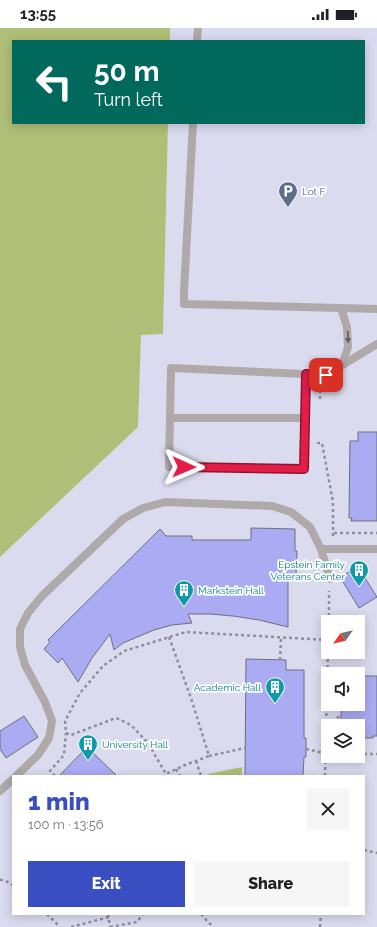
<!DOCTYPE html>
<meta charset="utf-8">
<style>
:root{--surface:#fff;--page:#f6f6f6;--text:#202124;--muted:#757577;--accent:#394ec0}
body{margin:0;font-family:Raleway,sans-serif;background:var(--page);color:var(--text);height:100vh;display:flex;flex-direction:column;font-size:15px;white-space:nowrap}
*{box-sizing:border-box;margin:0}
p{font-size:13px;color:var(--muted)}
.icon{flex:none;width:22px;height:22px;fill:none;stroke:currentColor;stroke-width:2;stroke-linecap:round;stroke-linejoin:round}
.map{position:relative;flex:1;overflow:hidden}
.drawer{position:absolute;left:12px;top:747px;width:353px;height:140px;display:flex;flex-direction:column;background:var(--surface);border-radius:0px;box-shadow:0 2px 10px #0003}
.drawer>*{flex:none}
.guide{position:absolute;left:12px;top:12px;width:353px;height:84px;border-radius:0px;box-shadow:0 2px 10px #0003;background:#00695c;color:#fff;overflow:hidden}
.needle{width:26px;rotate:236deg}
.controls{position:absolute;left:321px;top:587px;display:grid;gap:8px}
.controls a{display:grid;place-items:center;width:44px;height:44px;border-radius:0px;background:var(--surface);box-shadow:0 2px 10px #0003;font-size:20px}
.pin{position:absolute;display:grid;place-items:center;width:34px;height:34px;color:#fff;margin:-17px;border-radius:8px;box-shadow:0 2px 6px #0006}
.me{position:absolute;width:44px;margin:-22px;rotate:91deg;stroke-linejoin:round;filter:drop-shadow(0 0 3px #0008)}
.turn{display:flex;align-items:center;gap:14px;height:84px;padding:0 16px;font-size:18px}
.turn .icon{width:52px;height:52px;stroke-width:2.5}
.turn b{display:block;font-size:28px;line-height:34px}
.round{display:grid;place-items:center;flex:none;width:42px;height:42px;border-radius:0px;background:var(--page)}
.headline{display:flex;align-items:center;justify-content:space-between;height:68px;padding:0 16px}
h1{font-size:24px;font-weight:800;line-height:30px;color:var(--accent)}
.primary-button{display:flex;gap:8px;margin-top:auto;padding:8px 16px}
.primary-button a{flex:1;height:46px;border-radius:0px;background:var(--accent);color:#fff;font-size:16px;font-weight:800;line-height:46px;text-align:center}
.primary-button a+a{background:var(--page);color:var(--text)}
.status{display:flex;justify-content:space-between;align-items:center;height:28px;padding:0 20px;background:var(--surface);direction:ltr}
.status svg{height:11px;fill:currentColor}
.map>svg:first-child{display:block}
.built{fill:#dadbef;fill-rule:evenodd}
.green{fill:#b0bf77}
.building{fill:#aaabf2;stroke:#6e6f79}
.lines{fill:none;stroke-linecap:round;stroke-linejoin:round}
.path{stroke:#8e8f98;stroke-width:2.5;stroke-dasharray:3 3;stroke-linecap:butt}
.service{stroke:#afa9a9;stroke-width:8}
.oneway{fill:#5f5d5f}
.route-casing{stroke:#92132f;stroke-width:10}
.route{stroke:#e11d48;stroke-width:7}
.labels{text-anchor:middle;stroke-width:3.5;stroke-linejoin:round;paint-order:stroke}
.service-label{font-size:10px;fill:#4e5e75;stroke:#fff;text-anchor:start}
.culture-label{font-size:10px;fill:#0d838f;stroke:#fff;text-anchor:end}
</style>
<div class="status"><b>13:55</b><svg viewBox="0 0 49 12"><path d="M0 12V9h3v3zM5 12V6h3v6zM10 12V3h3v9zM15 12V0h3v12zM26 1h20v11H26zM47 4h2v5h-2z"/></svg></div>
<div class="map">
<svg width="377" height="899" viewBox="0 0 377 899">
<rect width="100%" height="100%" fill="#e3e4f0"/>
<!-- built -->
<path class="built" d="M170,0h207v899h-377v-370l138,-130 3,-92 22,-2 5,-210h196v-82h-194zM328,594h30v30h-30zM328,646h30v30h-30zM328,698h30v30h-30zM13,748h351v138h-351z"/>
<!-- green -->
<g class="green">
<polygon points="0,0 170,0 170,13 13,13 13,95 168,95 163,306 141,307 138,399 0,529"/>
<polygon points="242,739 242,748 209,748 208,746"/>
</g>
<!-- building -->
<g class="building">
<polygon points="358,404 377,404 377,493 351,493 352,490 349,490 350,413 358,413"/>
<polygon points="251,500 295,501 295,523 297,523 296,548 288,548 288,599 259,592 233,588 210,586 188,586 192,595 172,597 154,602 123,615 114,622 110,606 92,630 78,654 62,630 58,635 44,621 50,614 48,612 160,501 166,508 192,508 192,512 251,512"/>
<polygon points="358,539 377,569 359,580 340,549"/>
<polygon points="246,631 286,632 286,642 304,642 304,710 306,710 306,729 304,729 303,748 245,748"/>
<polygon points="358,648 377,648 377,708 373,708 373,710 358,710 358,698 341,698 341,681 347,681 347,676 358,676"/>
<polygon points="24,688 38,709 6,730 0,721 0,703"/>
<polygon points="87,719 117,748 59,748"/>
</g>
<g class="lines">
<!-- path -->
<g class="path">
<polyline points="320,371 320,364"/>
<polyline points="318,414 318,415 322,415 333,474 333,510"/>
<polyline points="334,505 377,505"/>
<polyline points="329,594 329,563"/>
<polyline points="169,609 192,673 209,728 185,737 166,746 148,715 131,697 116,690 71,707 66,705 65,693 80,665 103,638 124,623 186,604 328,612"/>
<polyline points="280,632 281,610"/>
<polyline points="327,697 341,687"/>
<polyline points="306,721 328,726"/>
<polyline points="358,726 377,726"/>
<polyline points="209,728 245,720"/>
<polyline points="196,733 201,748"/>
<polyline points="176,741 180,748"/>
<polyline points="55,748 50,743 64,727 66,705"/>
<polyline points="325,748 328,620"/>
<polyline points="364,822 377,825"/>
<polyline points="0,852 4,852 13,857"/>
<polyline points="47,886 60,899"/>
<polyline points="108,886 110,899"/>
<polyline points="201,886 209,895 214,899"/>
<polyline points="71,899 109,889"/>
<polyline points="110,899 137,894 143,886"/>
<polyline points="320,899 321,886"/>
</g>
<!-- service -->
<g class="service">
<polyline points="197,13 198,0"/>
<polyline points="193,95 184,263 184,276 377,281"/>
<polyline points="341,280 347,299 348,319 342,337"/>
<polyline points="306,346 304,441 169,439 171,340 326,347 377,316"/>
<polyline points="170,390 305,390"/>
<polyline points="321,521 377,521"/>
<polyline points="16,748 38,727 49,710 52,693 45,674 25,637 20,619 20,601 28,585 42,568 123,491 143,480 165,474 272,478 291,484 310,499 321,521 330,551"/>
<polyline points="0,763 13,751"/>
</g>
</g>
<!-- one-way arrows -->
<defs><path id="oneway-solid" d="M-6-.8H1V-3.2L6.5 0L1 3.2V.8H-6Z"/></defs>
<use class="oneway" href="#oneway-solid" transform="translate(348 309) rotate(88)"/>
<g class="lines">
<defs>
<polyline id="route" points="184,439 304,441 306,346 326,347"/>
</defs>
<!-- route casing -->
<use href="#route" class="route-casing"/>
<!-- route -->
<use href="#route" class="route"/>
</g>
<!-- icons -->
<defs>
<symbol id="parking-pin" viewBox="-11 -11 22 30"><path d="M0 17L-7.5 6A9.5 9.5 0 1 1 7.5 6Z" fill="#5c6f8a" stroke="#fff"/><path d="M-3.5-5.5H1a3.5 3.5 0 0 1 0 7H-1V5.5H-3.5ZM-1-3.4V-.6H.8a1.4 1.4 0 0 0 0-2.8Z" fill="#fff"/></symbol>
<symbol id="building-pin" viewBox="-11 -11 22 30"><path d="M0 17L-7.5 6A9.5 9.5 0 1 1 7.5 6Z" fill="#0f9aa8" stroke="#fff"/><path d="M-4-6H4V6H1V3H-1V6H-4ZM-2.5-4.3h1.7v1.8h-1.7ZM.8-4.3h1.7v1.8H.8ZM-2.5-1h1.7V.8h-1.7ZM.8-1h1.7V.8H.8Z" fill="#fff"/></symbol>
</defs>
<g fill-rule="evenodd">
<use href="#parking-pin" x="277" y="152" width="22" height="30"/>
<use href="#building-pin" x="348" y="531" width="22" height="30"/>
<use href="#building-pin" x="173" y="551" width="22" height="30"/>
<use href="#building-pin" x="264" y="648" width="22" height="30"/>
<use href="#building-pin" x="77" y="705" width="22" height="30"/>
</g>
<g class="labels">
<!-- service labels -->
<g class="service-label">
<text x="302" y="167">Lot F</text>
</g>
<!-- culture labels -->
<g class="culture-label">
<text x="345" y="540">Epstein Family<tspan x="345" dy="12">Veterans Center</tspan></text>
<text x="198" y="566" text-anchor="start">Markstein Hall</text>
<text x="261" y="663">Academic Hall</text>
<text x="102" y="720" text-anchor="start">University Hall</text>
</g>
</g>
</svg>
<div class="controls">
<a><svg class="needle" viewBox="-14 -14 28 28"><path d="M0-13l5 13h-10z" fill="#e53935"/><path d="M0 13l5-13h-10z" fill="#757577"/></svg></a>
<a><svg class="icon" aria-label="sound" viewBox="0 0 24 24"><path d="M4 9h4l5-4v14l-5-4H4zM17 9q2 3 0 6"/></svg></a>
<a><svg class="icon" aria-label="layers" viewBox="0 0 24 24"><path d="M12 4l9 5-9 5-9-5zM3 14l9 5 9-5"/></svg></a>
</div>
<div class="pin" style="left:326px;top:347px;background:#d93025"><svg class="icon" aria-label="arrive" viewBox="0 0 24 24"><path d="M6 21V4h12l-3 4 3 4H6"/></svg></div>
<svg class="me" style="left:184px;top:439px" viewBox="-20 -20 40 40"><path d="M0-17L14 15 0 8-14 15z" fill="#e11d48" stroke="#fff" stroke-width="4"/></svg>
<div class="guide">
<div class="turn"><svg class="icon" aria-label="left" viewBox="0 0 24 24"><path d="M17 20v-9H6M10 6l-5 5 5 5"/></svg><div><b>50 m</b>Turn left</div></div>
</div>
<section class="drawer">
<div class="headline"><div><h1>1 min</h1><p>100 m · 13:56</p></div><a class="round"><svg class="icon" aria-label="close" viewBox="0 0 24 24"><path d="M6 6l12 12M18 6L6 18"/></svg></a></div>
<div class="primary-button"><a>Exit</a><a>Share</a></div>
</section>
</div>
